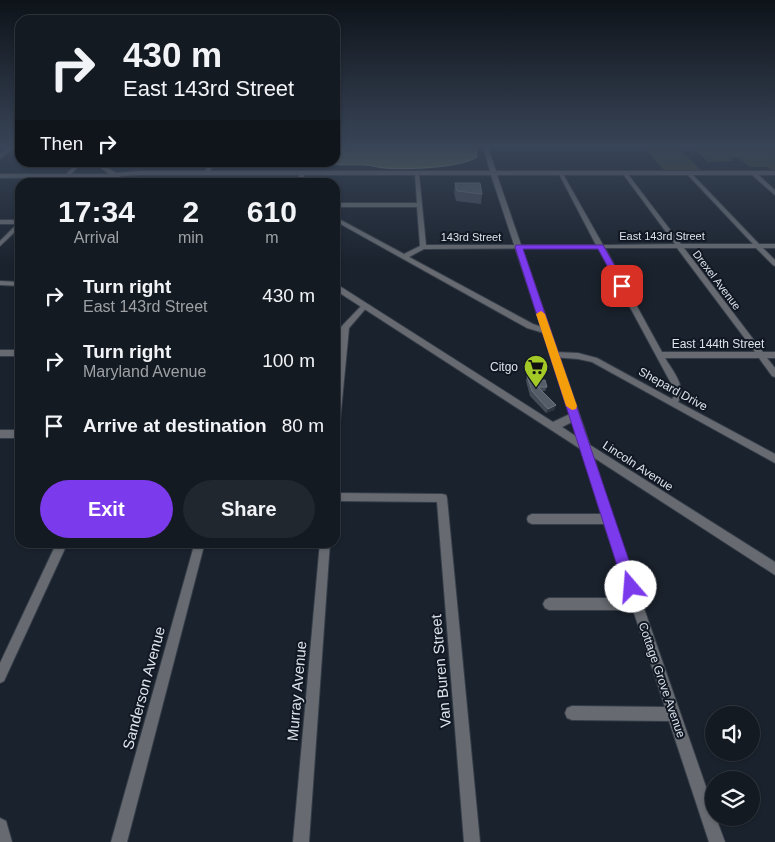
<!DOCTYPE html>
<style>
:root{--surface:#141a22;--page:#21272f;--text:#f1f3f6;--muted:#9da1a5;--line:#333840;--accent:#7c3aed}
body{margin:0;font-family:Helvetica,sans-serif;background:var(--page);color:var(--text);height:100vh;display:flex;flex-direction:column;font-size:19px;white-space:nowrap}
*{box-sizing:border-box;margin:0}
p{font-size:16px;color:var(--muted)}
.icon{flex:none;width:28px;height:28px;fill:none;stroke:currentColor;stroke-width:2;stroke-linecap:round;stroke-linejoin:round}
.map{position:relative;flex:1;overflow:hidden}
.side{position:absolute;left:15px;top:178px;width:325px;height:370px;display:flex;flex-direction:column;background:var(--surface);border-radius:15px;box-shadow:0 1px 4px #0004,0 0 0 1px var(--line)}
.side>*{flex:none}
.banner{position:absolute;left:15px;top:15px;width:325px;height:152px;border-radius:15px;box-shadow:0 1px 4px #0004,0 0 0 1px var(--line);background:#141a22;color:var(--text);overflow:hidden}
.buttons{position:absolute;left:705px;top:706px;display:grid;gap:10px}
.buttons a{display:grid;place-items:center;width:55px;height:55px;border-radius:50%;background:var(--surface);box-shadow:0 1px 4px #0004,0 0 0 1px var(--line);font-size:25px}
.pin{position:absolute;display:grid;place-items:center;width:42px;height:42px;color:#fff;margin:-21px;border-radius:10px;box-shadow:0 2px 8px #0006}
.me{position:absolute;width:55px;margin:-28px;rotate:342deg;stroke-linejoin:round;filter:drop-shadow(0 0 4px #0008)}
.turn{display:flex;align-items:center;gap:18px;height:105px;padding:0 25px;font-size:22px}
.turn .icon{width:65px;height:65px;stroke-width:2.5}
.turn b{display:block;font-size:35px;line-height:42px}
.then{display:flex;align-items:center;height:48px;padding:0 25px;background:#0003;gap:10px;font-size:19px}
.eta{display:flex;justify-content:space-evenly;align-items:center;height:85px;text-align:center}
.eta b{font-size:30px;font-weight:600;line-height:35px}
.cta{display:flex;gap:10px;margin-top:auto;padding:10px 25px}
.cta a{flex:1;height:58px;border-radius:30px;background:var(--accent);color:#fff;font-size:20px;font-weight:600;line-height:58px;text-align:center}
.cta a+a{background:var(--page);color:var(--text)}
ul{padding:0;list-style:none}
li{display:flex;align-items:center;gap:15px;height:65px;padding:0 25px}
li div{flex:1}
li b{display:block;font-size:19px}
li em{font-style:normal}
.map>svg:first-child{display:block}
.built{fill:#202c3c}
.green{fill:#404633}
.water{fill:#666f54;stroke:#8a9281}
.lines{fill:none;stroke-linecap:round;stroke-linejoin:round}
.minor-casing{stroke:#353d48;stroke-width:2}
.tertiary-casing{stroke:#353d48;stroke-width:2}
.minor{fill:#676b71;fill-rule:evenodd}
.tertiary{fill:#676b71;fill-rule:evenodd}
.wall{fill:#444c58}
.shaded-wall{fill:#2c3540}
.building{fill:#545d68;stroke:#6a727c}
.route{fill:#7c3aed;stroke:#51269a}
.slow{fill:#f59e0b}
.labels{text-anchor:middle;stroke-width:4;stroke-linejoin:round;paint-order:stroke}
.far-street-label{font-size:11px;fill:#dde3eb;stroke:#111823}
.street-label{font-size:12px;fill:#dde3eb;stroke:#111823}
.poi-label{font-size:12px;fill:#dde3eb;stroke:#111823;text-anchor:end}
.near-street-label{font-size:15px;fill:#dde3eb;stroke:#111823}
</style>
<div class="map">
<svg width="775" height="842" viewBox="0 0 775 842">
<rect width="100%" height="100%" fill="#1a222d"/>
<!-- built -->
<polygon class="built" points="102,163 150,163 144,170 116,172"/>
<!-- green -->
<polygon class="green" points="643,147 775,147 775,171 766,167 750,167 739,158 729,158 733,161 708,162 693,148 679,149 701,170 664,170"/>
<!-- water -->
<path class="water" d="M335,147h141l1,10c-16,11 -72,13 -93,11 -6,0 -12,-3 -19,-3 -16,-1 -31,1 -47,-2l17,-1z"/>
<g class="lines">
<defs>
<g id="minor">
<polygon points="78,162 83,162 63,182 59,182"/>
<polygon points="210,162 215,162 208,174 204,174 204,173"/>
<polygon points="751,172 755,172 775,190 775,195 751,174"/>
<polygon points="302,173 304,174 302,182 297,182 300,174"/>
<path d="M417,173l2,1 7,71h170l-37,-71 2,-1 2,1 40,71 72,-1 -52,-70 2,-1h2l54,71h72l-66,-70 4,-1 68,71h16v4h-12l12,12v6l-2,-1 -17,-17h-72l79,104h12v6h-8l8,10v9l-3,-1 -13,-18h-94c7,12 23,30 13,44l97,52v9l-183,-101 -14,-3 -26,-2 -1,-2 4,-3 23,1 19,5 75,41 2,-3 -1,-9 -75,-139 -174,1 -15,8 124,67 17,6 1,2 -4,2 -20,-6 -192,-107v-4l2,1 67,36 16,-8 -3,-39h-82v-4h82l-2,-29zM605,248h72l78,104h-93z"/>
<polygon points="0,220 20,220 20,227 0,246 0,241 17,224 0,224"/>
<polygon points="0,281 20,282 20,286 0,285"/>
<polygon points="363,304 367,304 368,306 349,328 339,432 338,434 335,436 335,389 341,327"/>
<rect x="0" y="350" width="20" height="6"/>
<rect x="0" y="430" width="20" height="8"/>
<polygon points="586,444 589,445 591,448 613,519 714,810 714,818 716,818 725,842 709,842 669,721 572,720 567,718 565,713 567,708 572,706 665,707 633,610 549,610 545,608 543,604 545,600 549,598 629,598 604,524 532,524 528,522 527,519 528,516 532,514 601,514 581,448 583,445"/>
<polygon points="335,493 442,494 446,495 447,498 480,842 464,842 437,502 335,501"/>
<polygon points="57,542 68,542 4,681 0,683 0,663"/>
<polygon points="195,542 205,542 127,842 111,842"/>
<polygon points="320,542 330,542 309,842 293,842"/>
</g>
<g id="tertiary">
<polygon points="9,147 15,147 0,159 0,154"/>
<path d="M483,147h5l8,24h279v4h-278l93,270 185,117v13l-440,-285v-5h3l215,137 17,-8 -79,-239h-351l-20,1 8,6h-6l-8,-5 -114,1v-4h109l-16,-12h6l17,11 24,-2h350zM572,422l5,15 -15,-10z"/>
<polygon points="0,818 6,821 12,842 0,842"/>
</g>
</defs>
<!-- minor casing -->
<use href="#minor" class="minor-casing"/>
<!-- tertiary casing -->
<use href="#tertiary" class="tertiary-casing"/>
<!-- minor -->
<use href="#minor" class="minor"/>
<!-- tertiary -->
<use href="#tertiary" class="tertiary"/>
</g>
<!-- wall -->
<g class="wall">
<polygon points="455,183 482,194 481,204 456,201 454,193"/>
<polygon points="527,376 532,380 547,387 545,391 542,391 556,405 554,410 546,413 530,396 526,381"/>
</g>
<!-- shaded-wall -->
<polygon class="shaded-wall" points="556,405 554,410 546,413 548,409"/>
<!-- building -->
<g class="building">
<polygon points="455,183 480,183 482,194 457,191"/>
<polygon points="527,376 532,380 545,380 547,387 538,387 556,405 548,409 532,391"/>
</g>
<!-- sky -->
<linearGradient id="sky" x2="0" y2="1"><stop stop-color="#0e1319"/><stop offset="0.55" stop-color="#384457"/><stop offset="1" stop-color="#384457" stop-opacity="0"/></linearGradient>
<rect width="775" height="265" fill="url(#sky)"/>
<!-- route -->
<polygon class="route" points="516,245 603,245 626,286 619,287 598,249 523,249 638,587 636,593 631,595 626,593 624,587 515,247"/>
<!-- slow -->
<polygon class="slow" points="541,311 545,314 577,406 576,409 572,410 566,406 536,314"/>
<!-- icons -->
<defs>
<symbol id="supermarket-pin" viewBox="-11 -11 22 30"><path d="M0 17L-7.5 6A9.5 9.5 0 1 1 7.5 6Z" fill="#a3c926" stroke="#111823"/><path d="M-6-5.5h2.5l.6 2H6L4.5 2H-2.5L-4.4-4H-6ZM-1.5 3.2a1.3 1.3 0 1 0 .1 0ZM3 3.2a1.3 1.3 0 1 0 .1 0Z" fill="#111"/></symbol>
</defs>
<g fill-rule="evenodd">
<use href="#supermarket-pin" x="522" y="353" width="28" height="38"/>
</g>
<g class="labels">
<!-- far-street labels -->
<g class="far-street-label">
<text x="662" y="240">East 143rd Street</text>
<text x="471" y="241">143rd Street</text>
<text transform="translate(717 280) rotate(53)" y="4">Drexel Avenue</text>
</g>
<!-- street labels -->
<g class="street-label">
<text x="718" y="348">East 144th Street</text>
<text transform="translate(673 389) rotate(29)" y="4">Shepard Drive</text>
<text transform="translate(638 466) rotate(33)" y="4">Lincoln Avenue</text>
<text transform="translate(662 680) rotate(71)" y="4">Cottage Grove Avenue</text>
</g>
<!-- poi labels -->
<g class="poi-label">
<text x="518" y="371">Citgo</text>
</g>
<!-- near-street labels -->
<g class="near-street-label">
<text transform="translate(441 671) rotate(-95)" y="5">Van Buren Street</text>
<text transform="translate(144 688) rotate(-75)" y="5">Sanderson Avenue</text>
<text transform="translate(297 691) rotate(-85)" y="5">Murray Avenue</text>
</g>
</g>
</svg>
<div class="buttons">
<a><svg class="icon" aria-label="sound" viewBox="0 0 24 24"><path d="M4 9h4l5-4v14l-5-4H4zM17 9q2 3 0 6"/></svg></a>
<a><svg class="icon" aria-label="layers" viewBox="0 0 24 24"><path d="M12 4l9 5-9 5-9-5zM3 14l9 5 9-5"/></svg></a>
</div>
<div class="pin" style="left:622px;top:286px;background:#d93025"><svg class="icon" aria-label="arrive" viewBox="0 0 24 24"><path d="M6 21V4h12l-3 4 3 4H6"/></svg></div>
<svg class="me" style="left:631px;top:587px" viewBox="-20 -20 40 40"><circle r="19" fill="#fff"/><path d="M0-13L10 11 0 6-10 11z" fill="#7c3aed"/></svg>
<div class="banner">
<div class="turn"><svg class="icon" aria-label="right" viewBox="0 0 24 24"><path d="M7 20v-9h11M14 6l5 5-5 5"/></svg><div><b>430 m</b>East 143rd Street</div></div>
<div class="then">Then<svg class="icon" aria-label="right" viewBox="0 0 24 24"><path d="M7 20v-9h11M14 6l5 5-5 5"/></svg></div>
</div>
<section class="side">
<div class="eta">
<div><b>17:34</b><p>Arrival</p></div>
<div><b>2</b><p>min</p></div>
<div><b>610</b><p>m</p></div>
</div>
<ul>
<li><svg class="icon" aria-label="right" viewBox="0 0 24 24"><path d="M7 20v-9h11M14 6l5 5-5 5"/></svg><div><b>Turn right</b><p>East 143rd Street</p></div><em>430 m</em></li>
<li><svg class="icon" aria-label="right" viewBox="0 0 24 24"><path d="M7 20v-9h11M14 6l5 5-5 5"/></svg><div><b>Turn right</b><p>Maryland Avenue</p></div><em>100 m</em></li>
<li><svg class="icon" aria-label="arrive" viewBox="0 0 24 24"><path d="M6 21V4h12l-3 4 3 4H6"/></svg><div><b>Arrive at destination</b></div><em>80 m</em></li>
</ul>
<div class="cta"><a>Exit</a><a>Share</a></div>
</section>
</div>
